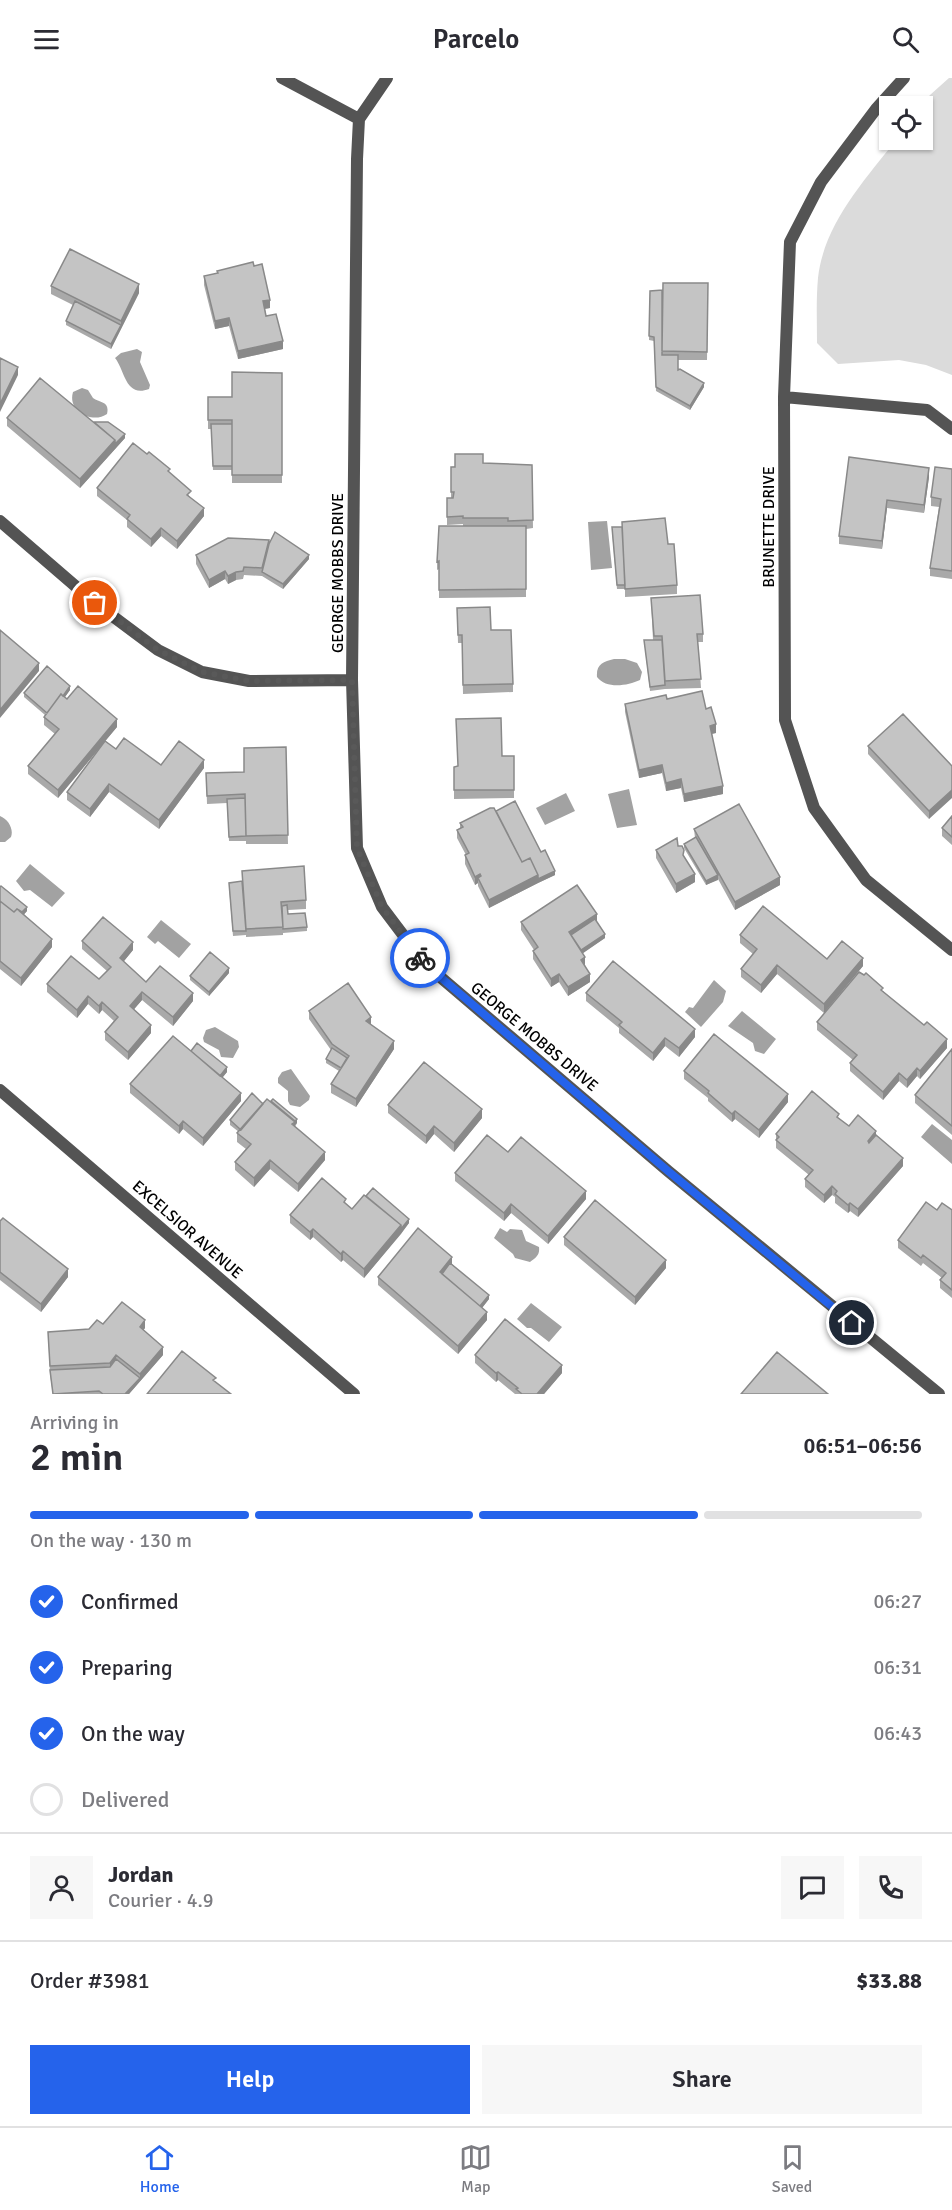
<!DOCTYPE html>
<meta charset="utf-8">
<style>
body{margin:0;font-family:Signika,sans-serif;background:#f7f7f7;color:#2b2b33;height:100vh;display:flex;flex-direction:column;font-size:22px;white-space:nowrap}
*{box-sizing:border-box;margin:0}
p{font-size:20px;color:#7c7c81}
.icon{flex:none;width:33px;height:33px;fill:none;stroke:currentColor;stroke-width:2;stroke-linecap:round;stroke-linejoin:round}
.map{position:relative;height:1316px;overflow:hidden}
.side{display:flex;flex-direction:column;background:#fff;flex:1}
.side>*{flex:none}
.buttons{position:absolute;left:879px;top:18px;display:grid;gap:12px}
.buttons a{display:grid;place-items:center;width:54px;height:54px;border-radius:0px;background:#fff;box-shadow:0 2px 4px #0004;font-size:30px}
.pin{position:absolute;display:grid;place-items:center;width:51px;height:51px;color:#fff;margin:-26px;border:3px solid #fff;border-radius:50%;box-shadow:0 2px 6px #0007}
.courier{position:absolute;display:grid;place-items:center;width:60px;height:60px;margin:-30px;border:4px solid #2563eb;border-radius:50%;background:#fff;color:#222;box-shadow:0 2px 8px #0007}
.head em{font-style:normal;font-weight:600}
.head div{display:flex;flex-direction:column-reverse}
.head{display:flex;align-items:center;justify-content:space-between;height:102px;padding:0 30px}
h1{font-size:39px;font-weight:600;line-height:45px}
.bar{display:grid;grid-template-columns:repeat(4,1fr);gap:9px 6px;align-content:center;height:72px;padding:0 30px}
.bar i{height:8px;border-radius:4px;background:#e1e1e2}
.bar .current{background:#2563eb}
.bar p{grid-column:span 4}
.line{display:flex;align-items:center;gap:15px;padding:0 30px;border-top:2px solid #e1e1e2}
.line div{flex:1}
.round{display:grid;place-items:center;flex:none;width:63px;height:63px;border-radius:0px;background:#f7f7f7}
ol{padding:0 30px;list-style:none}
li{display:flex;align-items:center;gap:18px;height:66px}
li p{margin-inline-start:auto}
li .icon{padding:6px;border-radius:50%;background:#2563eb;color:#fff;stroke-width:4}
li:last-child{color:#7c7c81}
li i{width:33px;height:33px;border:3px solid #e1e1e2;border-radius:50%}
.button{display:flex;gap:12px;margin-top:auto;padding:12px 30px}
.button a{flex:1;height:69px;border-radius:0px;background:#2563eb;color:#fff;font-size:24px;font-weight:600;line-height:69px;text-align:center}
.button a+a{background:#f7f7f7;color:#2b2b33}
header{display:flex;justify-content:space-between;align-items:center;height:78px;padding:0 30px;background:#fff;font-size:27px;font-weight:600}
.tabs{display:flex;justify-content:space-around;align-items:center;height:84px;border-top:2px solid #e1e1e2;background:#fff;font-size:16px;color:#7c7c81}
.tabs a{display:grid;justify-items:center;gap:3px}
.tabs .current{color:#2563eb}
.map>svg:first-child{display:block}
.green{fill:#dbdbdb}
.water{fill:#a2a2a2}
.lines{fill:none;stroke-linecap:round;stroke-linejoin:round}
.minor{stroke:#545454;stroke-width:12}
.wall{fill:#a9a9a9}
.shaded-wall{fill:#898989}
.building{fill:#c4c4c4;stroke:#898989;stroke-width:1.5}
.done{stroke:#595959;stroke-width:6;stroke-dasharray:0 10.8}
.route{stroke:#2563eb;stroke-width:8}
.labels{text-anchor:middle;stroke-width:5;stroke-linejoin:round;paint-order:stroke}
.street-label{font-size:16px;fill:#000;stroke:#fff}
</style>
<header><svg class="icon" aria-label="menu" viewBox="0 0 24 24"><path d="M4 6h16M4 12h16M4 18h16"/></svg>Parcelo<svg class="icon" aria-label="search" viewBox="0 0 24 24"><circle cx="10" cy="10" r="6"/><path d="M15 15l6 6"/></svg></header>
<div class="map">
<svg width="952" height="1316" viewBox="0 0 952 1316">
<rect width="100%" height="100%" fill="#fff"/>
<path class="green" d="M949,0H952V297L926,287L899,282L838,286L817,265C817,244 816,222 818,200C824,146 864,103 896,62H922L921,28L930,17Z"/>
<path class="water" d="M137,271L142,274L140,284L150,307L149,311C125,320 125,292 115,280L121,275Z
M82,310L88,312L93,320C100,325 110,323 107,336C93,346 67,334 73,314Z
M607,443L612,490L591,492L588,444Z
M614,581H625L637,585L642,594L640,602C627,608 606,611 597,599C596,586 603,584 614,581Z
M629,711L637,747L617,750L608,716Z
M566,715L575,733L545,747L536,730Z
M0,738C8,741 14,751 11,759L5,764H0Z
M30,786L65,815L52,829L30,812L24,813L16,803Z
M161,842L191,866L179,880L158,863L155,866L147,859Z
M714,902L726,913L723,924L701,949L685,934L689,929L693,930Z
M742,933L776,961L764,976L755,973L753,965L728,948Z
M215,949L238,963L239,969L233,980L221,979L219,972L204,964L203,960L206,952Z
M291,991L310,1018L309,1022L300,1029L290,1027L288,1023V1013L278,1005V1000L282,994Z
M932,1046L952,1062V1086L921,1059Z
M500,1150L507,1154L510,1151L522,1152L526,1163L539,1169C540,1177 536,1180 530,1184L515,1180L513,1176L494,1160Z
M531,1225L562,1249L549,1264L531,1250H527L517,1241Z"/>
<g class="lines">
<path class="minor" d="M282,0L359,41
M387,0L359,41L357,81L352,602L357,770L382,829L425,886L668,1093L939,1316
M904,0L876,31L821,104L790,164L784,319L785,642L814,730L866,802L952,872
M784,319L927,332L952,351
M0,443L95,525L158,572L202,594L249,603L352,602
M0,1012L354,1316"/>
</g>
<path class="wall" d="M217,193L270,230L265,231L266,238L283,271L238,281L229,248L215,251L204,207V198L217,196Z
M708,205L707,282H678V292L704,309L690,332L656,313L654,263L649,262L650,213L662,272Z
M51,208L139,215L111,271L66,247V243L73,227L51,216Z
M282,295V405H232V392H213L211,351H208V319H232Z
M7,340L94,344L125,360L80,410L7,348Z
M849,379L929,399L924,435L887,430L882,471L839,466V458Z
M483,385L532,387L533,450L526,451V519L439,520V491L437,492V484L463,448V446L447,447V420H451V389Z
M952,391V501L930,498V490L939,429L931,428V419Z
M170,395L191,420L204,438L177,471L161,458L151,469L127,449V442L97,418V410Z
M612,453L668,466L677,507V516L625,519V511H617Z
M269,466L309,481L283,511L262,498L244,497L243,501L236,502L228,506L225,501L209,510L196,486V477Z
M651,520L703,556V564H698L701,610L665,611L650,613L644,562H653Z
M457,530L513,606V614L463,616L462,565H458Z
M70,612L65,619L117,649L105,663L116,671L161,687L204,690L159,751L109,714L90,739L67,722V714L102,667L58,720L28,696V688L55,656L44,647V639L45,637L24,619V615Z
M667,621L706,631L716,655L712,656L723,716L684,724L681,710L666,713L662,695L639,700L625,634V626Z
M868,668L952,688L929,741L868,676Z
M286,669L288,766H246V763H229L227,725L207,726L206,695L244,694Z
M514,678V720L454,721V689Z
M496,733L541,774L555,797L538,805L489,830L478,808V805L475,807L465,786V777H466L457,760V752L460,750V745Z
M952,738V767L942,758V750Z
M694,751L780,807L735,832L718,801L706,807L684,770V766L695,760Z
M678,768L684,779L695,804L676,815L656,780V772Z
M242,793L306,822V831L288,832V836L307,849V853L283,855V857L246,859V857L233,858L229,809L242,803Z
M0,809L27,833L24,836L52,869L21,908L0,891Z
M521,844H597L605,860L582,875L585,887L590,904L568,918L559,904L551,909L533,881V873L534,872L521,852Z
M740,857L827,881L863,888L824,935L777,896L761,915L741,899V891L753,876L740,865Z
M82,863L133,872L123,884L146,904L193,923L173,948L142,922L134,931L151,955L128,982L105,962V954L114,943L102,932L99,936L88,926L77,940L47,914V906L99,901L107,893L82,871Z
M229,895L209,918L190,902V898Z
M883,913L947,970L920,1001L917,998L907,1010L899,1003L883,1022L850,993V985L853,982L817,952V944Z
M586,915L695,959L679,979L665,968L653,983L619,955V950L586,923Z
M309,933L371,947L394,971L356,1029L331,1015V1006L339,993L326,985V981L331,972L309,941Z
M952,971V1057L915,1025V1017Z
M191,973L227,994L222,1000L241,1023L203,1068L183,1051L179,1056L130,1015V1006Z
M684,993L788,1024L759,1060L735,1041L732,1044L708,1023V1020L684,1001Z
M263,1026L297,1045L295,1049L325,1082L298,1114L270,1091L254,1109L235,1092V1084L246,1071L237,1064V1055L239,1054L230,1047V1042Z
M388,1027L482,1040L454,1074L434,1056L426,1066L388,1035Z
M839,1041L849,1048L876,1058L903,1088L858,1139L850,1133L848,1135L835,1125V1119L832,1117L824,1125L805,1109V1101L809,1097L776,1070V1056Z
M508,1074L586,1121L548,1166L511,1135L504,1143L455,1103V1095Z
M346,1126L352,1131L409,1145L364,1200L343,1182L341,1184L313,1159L310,1162L290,1145V1137Z
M937,1132H952V1220L940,1210V1202L942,1200L923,1185L921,1188L898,1170V1162Z
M0,1143L68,1199L41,1234L0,1202Z
M564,1159L666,1190L635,1227L564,1167Z
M452,1186L489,1221L482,1230L487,1242L458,1276L378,1207V1199Z
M103,1246L145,1250L143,1252L163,1277L129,1316H53L50,1297L48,1254L89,1251Z
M475,1277L562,1295L544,1316H515L498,1302L496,1304L475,1285Z"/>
<path class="shaded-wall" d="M139,206V215L111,271V266L121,247V243Z
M270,222V230L263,231V223Z
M229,240V248L215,251V243Z
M283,263V271L238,281V273Z
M18,289V297L0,334V326Z
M704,305V309L690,332V328Z
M125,356V360L80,410V401L115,362Z
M929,390V399L924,435V427Z
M887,422V430L882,471V463Z
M204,430V438L177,471V463Z
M161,450V458L151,469V461Z
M309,477V481L283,511V506Z
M225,493V501L209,510V502Z
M236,494V502L228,506V498Z
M39,585V593L0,640V632Z
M70,608V612L49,641V637Z
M117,641V649L58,720V712Z
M716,646V655L710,656V648Z
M204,682V690L159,751V742Z
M662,687V695L639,700V692Z
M681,701V710L666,713V705Z
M109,706V714L90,739V731Z
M723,708V716L684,724V716Z
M952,712V720L929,741V733Z
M555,793V797L538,805V801Z
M480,796V804L478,800V805L475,807V799Z
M695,796V804L676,815V806Z
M538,797V805L489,830V822Z
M718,797V802L706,807V803Z
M780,799V807L735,832V824Z
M27,829V833L20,841V837Z
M597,836V844L571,861L569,854Z
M605,856V860L579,878V873Z
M52,861V869L21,908V900Z
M133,864V872L120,888V880Z
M585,879V887L581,882Z
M863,880V888L824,935V926Z
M777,887V896L761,915V907Z
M229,890V895L209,918V914Z
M559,896V904L551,909V901Z
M590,896V904L568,918V909Z
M142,914V922L130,936V928Z
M193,915V923L173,948V939Z
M88,918V926L77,940V932Z
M102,924V932L99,936V928Z
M371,939V947L366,943Z
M151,947V955L128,982V974Z
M695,951V959L679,979V970Z
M665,960V968L653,983V975Z
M947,961V970L920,1001V993Z
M394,963V971L356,1029V1021Z
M227,989V994L218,1005V1000Z
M917,990V998L907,1010V1002Z
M899,995V1003L883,1022V1014Z
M241,1015V1023L203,1068V1060Z
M788,1016V1024L759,1060V1052Z
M482,1031V1040L454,1074V1065Z
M735,1033V1041L732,1044V1036Z
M297,1041V1045L295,1047V1052L292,1046Z
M183,1043V1051L179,1056V1048Z
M434,1048V1056L426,1066V1058Z
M876,1053V1061L868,1071V1063Z
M325,1074V1082L298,1114V1106Z
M903,1080V1088L858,1139V1131Z
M270,1082V1091L254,1109V1100Z
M832,1108V1117L824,1125V1117Z
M586,1113V1121L548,1166V1158Z
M850,1125V1133L848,1135V1127Z
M511,1126V1135L504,1143V1135Z
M409,1141V1145L401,1156L364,1200V1191L401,1147Z
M313,1151V1159L310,1162V1154Z
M343,1173V1182L341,1184V1176Z
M452,1179V1187L440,1198V1194Z
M666,1182V1190L635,1227V1219Z
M68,1191V1199L41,1234V1226Z
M489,1217V1221L478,1235V1230Z
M487,1234V1242L458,1276V1268Z
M145,1242V1250L140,1257V1249Z
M163,1269V1277L129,1316H125L140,1300V1296Z
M116,1277V1285L110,1293V1285Z
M562,1287V1295L544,1316H537Z
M498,1294V1302L496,1304V1295Z"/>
<path class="building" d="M70,171L139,206L121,243L51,208Z
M253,184L254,188L262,186L270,222L263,223L266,238L276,236L283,263L238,273L229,240L215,243L204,198L218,195L217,193Z
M663,205H708L707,274L662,273Z
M662,212V277H678V292L680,291L704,305L690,328L656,309L654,259L649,258L650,213Z
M75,223L121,247L111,266L66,243Z
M0,280L18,289L0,326Z
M232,294L282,295V397H232V342H208V319H232Z
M40,300L115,362L80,401L7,340Z
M94,344H108L125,356L115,366V362Z
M211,346H232V388H213Z
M133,365L147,376L149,374L170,391L168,393L191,413L187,417L204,430L177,463L161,450L151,461L127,441L130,437L97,410Z
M455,376H483V385L532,387L533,442L508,443V440H463V438L447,439V420H453L454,414H451V389H455Z
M849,379L929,390L924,427L887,422L882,463L839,458Z
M935,389L952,391V493L930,490L941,421L931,419Z
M665,440L668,466H674L677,507L625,511L622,444Z
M439,448H526V511L439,512V483L437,484Z
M612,449H622L625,507H617Z
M275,454L309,477L283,506L262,494L269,466Z
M228,460L269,462L262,490L244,489L243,493L236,494L228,498L225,493L209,502L196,477Z
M700,517L703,556H697L701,601L665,603L662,558H654L651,520Z
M490,529L491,552H511L513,606L463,607L462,557H458L457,530Z
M0,552L39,585L0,632Z
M644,562H662L665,607L650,609Z
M47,588L70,608L63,618L61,616L47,635L24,615Z
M78,608L117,641L58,712L28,688L59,651L44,639L61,616L67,621Z
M702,613L706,631L711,629L716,646L710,648L723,708L684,716L681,701L666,705L662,687L639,692L625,626L666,617L667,621Z
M903,636L952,688V712L929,733L868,668Z
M501,640L502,678H514V712H454V689L458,688L456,641Z
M124,660L161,687L179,663L204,682L159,742L109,706L90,731L67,714L105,663L116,671Z
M286,669L288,757L246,758L245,716L207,718L206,695L244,694V670Z
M245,720L246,758L229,759L227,721Z
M515,723L541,774L545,772L555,793L538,801V797L530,780L522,784L496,733Z
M739,726L780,799L735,824L694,751Z
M490,730H494L522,784L530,780L538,797L489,822L478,800L481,798L480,796L475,799L465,777L469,775L457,752L463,749L460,745Z
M952,738V759L942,750Z
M696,759L718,797L706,803L684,766Z
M677,760L678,768H682L684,772L683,777L695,796L676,806L656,772Z
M304,788L306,822L281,824L283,849L246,851L242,793Z
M242,803L246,853H233L229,805Z
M577,807L597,836L569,854L585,879L581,882L590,896L568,909L559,896L551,901L533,873L538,869L521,844Z
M1,808L27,829L22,834L17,831L14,834L0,823V809Z
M0,823L14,834L17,831L52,861L21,900L0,883Z
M287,827L288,836L305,835L307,849L283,851L282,828Z
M763,828L827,881L842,863L863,880L824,926L777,887L761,907L741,891L757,871L740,857Z
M103,839L133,864L120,880L146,904L160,888L193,915L173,939L142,914L130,928L151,947L128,974L105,954L118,939L102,924L99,928L88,918L77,932L47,906L71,878L99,901L111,889L82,863Z
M595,841L605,856L581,872L571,857Z
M210,874L229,890L209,914L190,898Z
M613,883L695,951L679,970L665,960L653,975L619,947L622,944L586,915Z
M859,894L864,897L866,895L883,910L881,912L924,947L927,944L947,961L920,993L917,990L907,1002L899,995L883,1014L850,985L857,977L817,944Z
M348,905L371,939L366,943L394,963L356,1021L331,1006L349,978L332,966L309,933Z
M714,956L788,1016L759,1052L735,1033L732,1036L708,1015L709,1013L684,993Z
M173,958L241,1015L203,1060L183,1043L179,1048L130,1006Z
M197,965L227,989L220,998L191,973Z
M332,970L347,980L341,990L326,981Z
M952,971V1048L915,1017Z
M424,984L482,1031L454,1065L434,1048L426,1058L388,1027Z
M812,1013L839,1036L837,1039L849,1048L858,1037L876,1053L868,1063L869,1065L876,1057L903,1080L858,1131L850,1125L848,1127L835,1116L837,1113L832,1108L824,1117L805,1101L813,1092L776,1062L779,1059L776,1056Z
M252,1015L263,1026L241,1052L230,1042Z
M267,1021L295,1044L292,1046L325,1074L298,1106L270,1082L254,1100L235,1084L251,1066L237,1055Z
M273,1021L297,1041L295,1043L271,1023Z
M487,1057L508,1074L521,1059L586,1113L548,1158L511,1126L504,1135L455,1095Z
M322,1100L346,1121L344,1124L352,1131L364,1117L401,1147L364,1191L343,1173L341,1176L313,1151L310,1154L290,1137Z
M373,1110L409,1141L401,1151V1147L366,1118Z
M595,1122L666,1182L635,1219L564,1159Z
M926,1124L937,1132L942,1125L952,1132V1212L940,1202L946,1195L923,1177L921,1180L898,1162Z
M3,1140L68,1191L41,1226L0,1194V1143Z
M418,1150L452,1179L440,1194L487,1234L458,1268L378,1199Z
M450,1185L489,1217L480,1228L442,1196Z
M122,1224L145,1242L140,1249L163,1269L140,1296L116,1277L110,1285L50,1288L48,1254L89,1251L97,1242L103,1246Z
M505,1241L562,1287L537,1316H522L516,1311L518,1310L498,1294L496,1295L475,1277Z
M182,1273L216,1300L213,1302L231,1316H147Z
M777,1274L828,1316H741Z
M116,1281L140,1300L125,1316H103L99,1313L53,1316L50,1292L110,1289Z"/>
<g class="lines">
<path class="done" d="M95,525L158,572L202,594L249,603L352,602L357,770L382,829L420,880"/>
<path class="route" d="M420,880L425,886L668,1093L852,1245"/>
</g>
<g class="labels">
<g class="street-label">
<text transform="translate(768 449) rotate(-90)" y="6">BRUNETTE DRIVE</text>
<text transform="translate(337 495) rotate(-90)" y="6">GEORGE MOBBS DRIVE</text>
<text transform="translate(535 958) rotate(40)" y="6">GEORGE MOBBS DRIVE</text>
<text transform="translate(188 1151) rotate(41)" y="6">EXCELSIOR AVENUE</text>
</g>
</g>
</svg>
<div class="buttons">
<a><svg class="icon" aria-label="locate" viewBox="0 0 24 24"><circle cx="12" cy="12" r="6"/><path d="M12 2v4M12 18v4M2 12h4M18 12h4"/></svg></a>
</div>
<div class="pin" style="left:95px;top:525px;background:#ea580c"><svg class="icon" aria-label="bag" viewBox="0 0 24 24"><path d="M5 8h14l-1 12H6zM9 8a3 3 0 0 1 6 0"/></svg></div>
<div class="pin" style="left:852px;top:1245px;background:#1f2937"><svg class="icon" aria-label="home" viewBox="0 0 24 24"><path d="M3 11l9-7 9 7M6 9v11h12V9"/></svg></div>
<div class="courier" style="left:420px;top:880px"><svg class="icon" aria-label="bike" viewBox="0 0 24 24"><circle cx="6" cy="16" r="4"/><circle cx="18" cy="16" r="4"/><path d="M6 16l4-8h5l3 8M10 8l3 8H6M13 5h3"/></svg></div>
</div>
<section class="side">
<div class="head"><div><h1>2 min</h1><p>Arriving in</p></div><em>06:51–06:56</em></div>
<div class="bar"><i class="current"></i><i class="current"></i><i class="current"></i><i></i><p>On the way · 130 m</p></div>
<ol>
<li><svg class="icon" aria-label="check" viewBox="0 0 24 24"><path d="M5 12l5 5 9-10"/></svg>Confirmed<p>06:27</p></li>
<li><svg class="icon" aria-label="check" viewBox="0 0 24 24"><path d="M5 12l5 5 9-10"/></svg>Preparing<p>06:31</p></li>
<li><svg class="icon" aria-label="check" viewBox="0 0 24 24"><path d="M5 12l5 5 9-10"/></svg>On the way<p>06:43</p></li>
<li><i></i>Delivered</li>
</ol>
<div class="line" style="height:108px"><a class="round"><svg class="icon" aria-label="person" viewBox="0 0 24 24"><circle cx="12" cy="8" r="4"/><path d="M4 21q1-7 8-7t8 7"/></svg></a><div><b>Jordan</b><p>Courier · 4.9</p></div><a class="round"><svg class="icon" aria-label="chat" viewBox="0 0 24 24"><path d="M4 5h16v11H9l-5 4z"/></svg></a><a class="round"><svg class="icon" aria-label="phone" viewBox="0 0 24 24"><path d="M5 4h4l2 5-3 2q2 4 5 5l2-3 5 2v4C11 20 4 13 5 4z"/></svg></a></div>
<div class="line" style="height:78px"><div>Order #3981</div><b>$33.88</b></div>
<div class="button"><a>Help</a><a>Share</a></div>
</section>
<nav class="tabs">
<a class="current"><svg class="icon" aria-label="home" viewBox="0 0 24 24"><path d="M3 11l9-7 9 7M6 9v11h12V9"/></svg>Home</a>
<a><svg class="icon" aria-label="map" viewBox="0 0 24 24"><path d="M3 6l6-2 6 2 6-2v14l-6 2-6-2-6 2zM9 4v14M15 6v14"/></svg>Map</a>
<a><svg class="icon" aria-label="saved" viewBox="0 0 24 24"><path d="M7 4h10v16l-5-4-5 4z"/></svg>Saved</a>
</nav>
